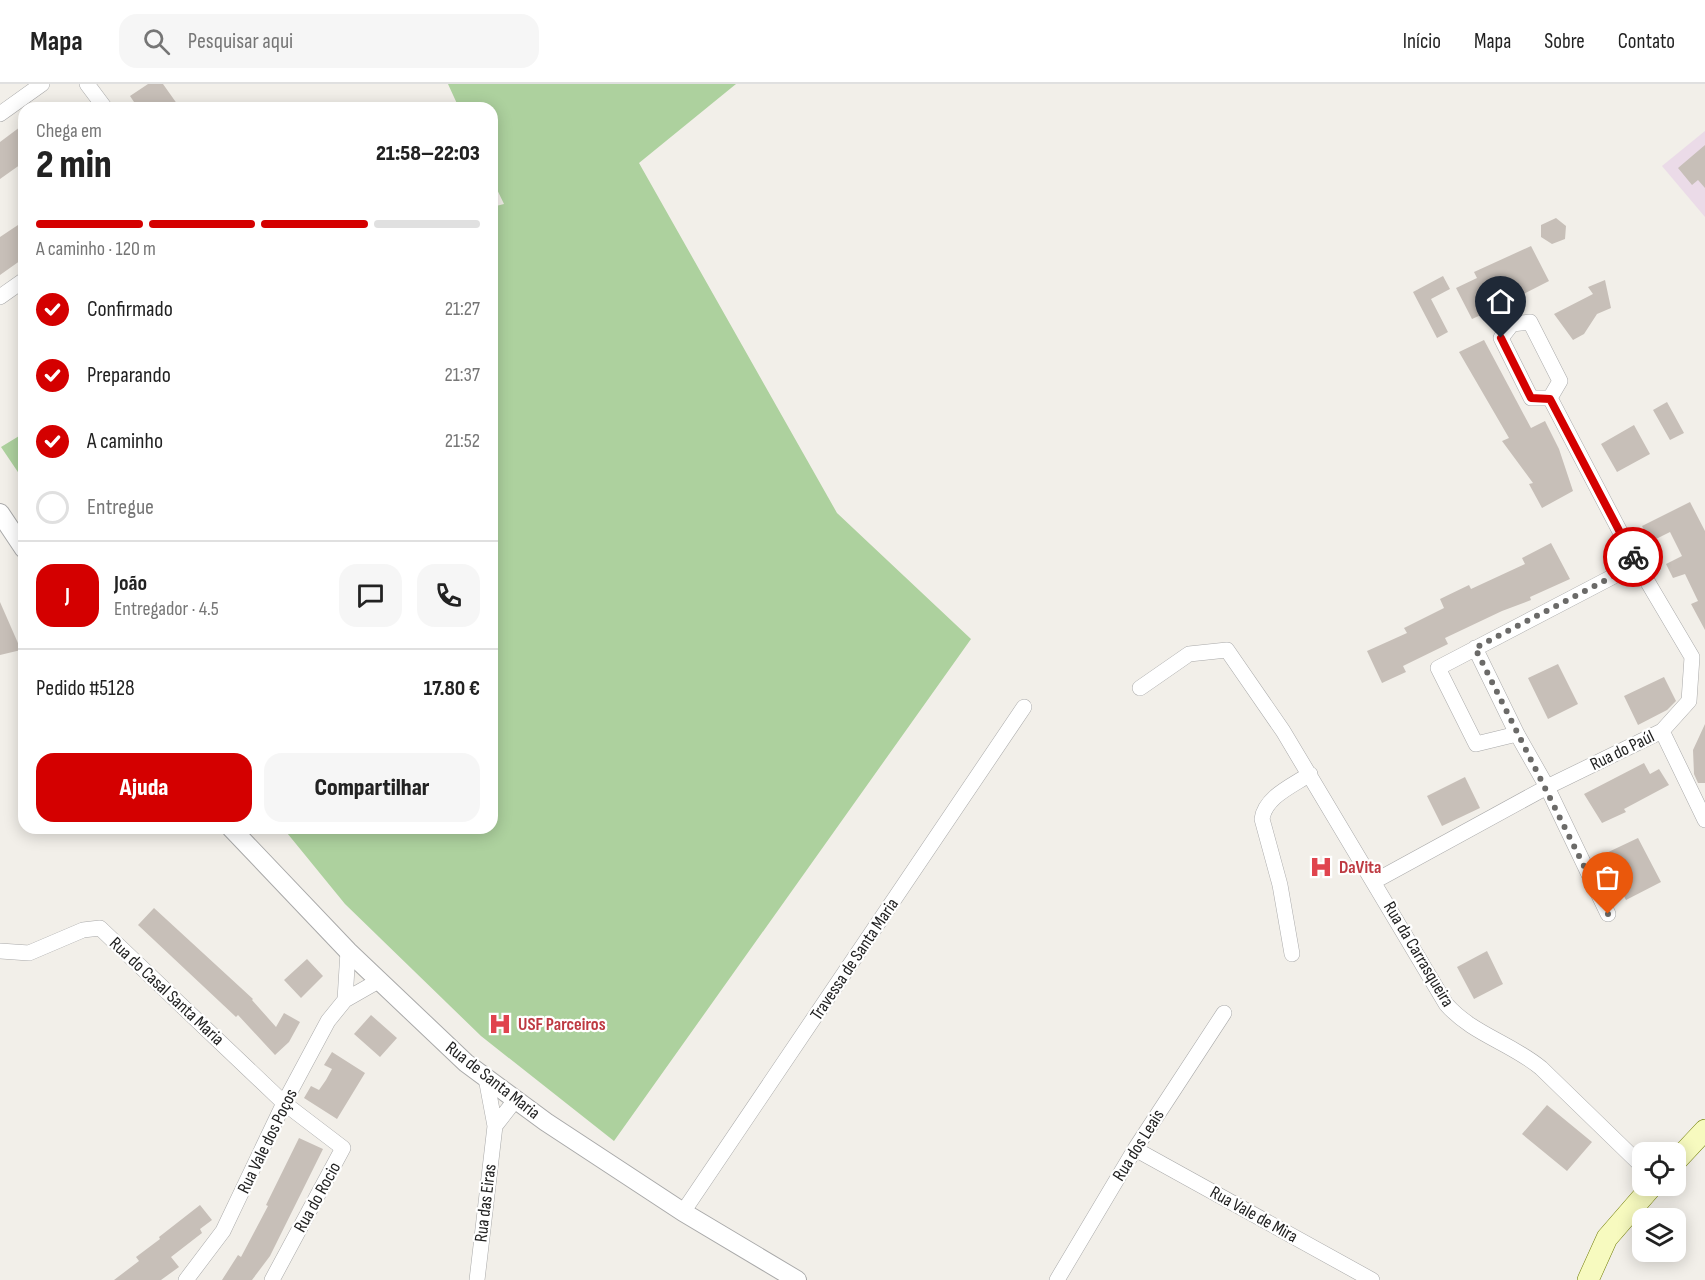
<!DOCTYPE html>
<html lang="pt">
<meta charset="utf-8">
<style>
body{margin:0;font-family:"Sofia Sans Condensed",sans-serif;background:#f6f6f6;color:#222;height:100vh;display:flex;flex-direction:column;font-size:22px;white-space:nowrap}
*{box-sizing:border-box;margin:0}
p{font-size:20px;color:#767676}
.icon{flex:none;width:33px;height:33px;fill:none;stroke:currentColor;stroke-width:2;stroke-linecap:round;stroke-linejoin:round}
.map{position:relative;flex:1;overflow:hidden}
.side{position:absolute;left:18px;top:18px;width:480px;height:732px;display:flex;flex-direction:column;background:#fff;border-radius:18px;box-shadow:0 3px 15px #0003}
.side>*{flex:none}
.controls{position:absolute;left:1632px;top:1058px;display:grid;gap:12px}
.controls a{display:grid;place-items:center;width:54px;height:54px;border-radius:12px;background:#fff;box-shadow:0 3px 15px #0003;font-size:30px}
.pin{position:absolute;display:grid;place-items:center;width:51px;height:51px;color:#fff;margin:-62px -26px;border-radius:50% 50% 50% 0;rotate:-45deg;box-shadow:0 0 6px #0007}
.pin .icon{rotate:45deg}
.courier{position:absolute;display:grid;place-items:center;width:60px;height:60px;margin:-30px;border:4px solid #d40000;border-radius:50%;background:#fff;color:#222;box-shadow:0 2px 8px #0007}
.head em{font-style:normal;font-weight:800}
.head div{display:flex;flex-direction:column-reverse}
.head{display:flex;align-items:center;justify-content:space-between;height:102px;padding:0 18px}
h1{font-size:39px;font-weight:800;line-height:45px}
.bar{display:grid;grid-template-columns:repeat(4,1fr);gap:9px 6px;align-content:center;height:72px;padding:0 18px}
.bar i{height:8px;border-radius:4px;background:#e0e0e0}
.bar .current{background:#d40000}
.bar p{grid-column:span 4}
.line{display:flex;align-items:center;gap:15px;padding:0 18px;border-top:2px solid #e0e0e0}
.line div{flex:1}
.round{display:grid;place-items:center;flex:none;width:63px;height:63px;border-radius:18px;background:#f6f6f6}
ol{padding:0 18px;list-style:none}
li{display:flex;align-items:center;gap:18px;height:66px}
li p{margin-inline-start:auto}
li .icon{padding:6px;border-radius:50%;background:#d40000;color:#fff;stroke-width:4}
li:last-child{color:#767676}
li i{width:33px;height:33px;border:3px solid #e0e0e0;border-radius:50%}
.cta{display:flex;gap:12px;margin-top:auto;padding:12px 18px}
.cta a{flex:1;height:69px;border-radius:18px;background:#d40000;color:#fff;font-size:24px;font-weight:800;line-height:69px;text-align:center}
.cta a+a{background:#f6f6f6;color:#222}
header{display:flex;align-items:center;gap:36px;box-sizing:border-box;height:84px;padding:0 30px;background:#fff;border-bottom:2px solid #e0e0e0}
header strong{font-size:28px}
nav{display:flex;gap:33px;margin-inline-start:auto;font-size:21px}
.search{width:420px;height:54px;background:#f6f6f6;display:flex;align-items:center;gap:15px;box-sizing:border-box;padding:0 21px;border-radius:18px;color:#767676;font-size:22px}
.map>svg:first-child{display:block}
.industrial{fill:#ebdbe8}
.forest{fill:#add19e}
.building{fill:#c7bfb8}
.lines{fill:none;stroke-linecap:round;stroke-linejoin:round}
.minor-casing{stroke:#a9a9a9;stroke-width:16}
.tertiary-casing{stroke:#a9a9a9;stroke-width:20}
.secondary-casing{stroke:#707d05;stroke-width:22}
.minor{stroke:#fff;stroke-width:15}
.tertiary{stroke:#fff;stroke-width:18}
.secondary{stroke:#f7fabf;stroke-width:21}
.done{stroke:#6b6a68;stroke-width:6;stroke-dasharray:0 10.8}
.route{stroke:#d40000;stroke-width:8}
.labels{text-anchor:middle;stroke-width:4.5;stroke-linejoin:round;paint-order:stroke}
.street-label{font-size:18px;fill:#222;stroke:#fff}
.health-label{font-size:18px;font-weight:bold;fill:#be3a42;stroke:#fff;text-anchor:start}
</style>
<header>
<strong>Mapa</strong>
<div class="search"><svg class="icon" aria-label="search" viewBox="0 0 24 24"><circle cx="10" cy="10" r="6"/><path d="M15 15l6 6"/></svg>Pesquisar aqui</div>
<nav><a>Início</a><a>Mapa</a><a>Sobre</a><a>Contato</a></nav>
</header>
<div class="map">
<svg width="1705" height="1196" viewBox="0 0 1705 1196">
<rect width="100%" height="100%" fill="#f2efe9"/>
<path class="industrial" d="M1705,47V133L1662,82Z"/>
<path class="forest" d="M448,0H736L639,79L837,429L971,555L614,1057L481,952L345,820L283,744H492V123L504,120L492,95V24H459Z
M24,349V397L1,363Z"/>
<path class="building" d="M148,0H163L180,24H138L130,12Z
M24,40V78L0,95V58Z
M1705,61V104L1698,96L1692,101L1678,84Z
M1556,134L1566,142L1565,155L1552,160L1541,153V141Z
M24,137V174L0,191V153Z
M1531,162L1549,197L1514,215L1516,220L1501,227L1499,223L1472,235L1456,204L1477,194L1474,188Z
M1443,192L1450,205L1431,215L1448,248L1437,254L1413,208Z
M1605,196L1611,224L1597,230L1584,250L1573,256L1554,230L1593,210L1588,203Z
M1484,256L1531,344L1545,337L1559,365L1573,407L1542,424L1529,400L1533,399L1502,357L1509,354L1459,268Z
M1667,318L1684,349L1670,356L1653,326Z
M1634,341L1650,370L1617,388L1601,360Z
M1690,418L1705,447V546L1691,520L1698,517L1685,490L1673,494L1666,480L1682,472L1670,448L1650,458L1642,442Z
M1551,459L1570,495L1530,513L1531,516L1502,527L1445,554L1448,560L1403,582L1406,588L1382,599L1367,567L1407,549L1404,544L1444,524L1440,515L1469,501L1471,505L1525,480L1522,474Z
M0,518L21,566L0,571Z
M1558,580L1578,620L1548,635L1528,594Z
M1664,593L1676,617L1667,626L1638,641L1624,612Z
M1705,640V699H1698L1694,690L1693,666Z
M1644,679L1650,690L1659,685L1669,701L1624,725L1626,728L1602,739L1584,710Z
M1465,693L1480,724L1442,742L1427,712Z
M1638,754L1661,798L1626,816L1602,771Z
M154,824L253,915L252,916L276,943L284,929L300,938L289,958L275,971L238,931L236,933L138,841Z
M1487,867L1503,900L1474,915L1457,883Z
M307,875L323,892L301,914L284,896Z
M371,931L397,954L380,973L354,950Z
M332,968L365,989L337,1035L304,1014L311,1002L319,1006L326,996L332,985L324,981Z
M1547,1021L1592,1058L1567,1087L1522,1050Z
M299,1054L323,1065L270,1172L252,1196H222L238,1171L241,1173L268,1122L266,1121Z
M200,1121L212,1136L200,1145L202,1149L171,1173L179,1183L161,1196H114L139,1177L136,1173L160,1155L159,1153Z"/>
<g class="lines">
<g class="minor-casing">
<path id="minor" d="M87,0L105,24
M0,30L42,0
M0,213L24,196
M1530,238L1560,297L1550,314H1531L1501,254L1512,240Z
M1475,564L1517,650
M1140,604L1189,570L1227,566L1283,647L1446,920C1472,950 1511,959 1541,984L1642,1082
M1662,647L1705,736
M1375,797L1547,703L1662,647L1689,617L1692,573L1637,480L1550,314
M1608,830L1547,703L1517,650L1476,660L1438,584L1637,480
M0,867L29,869L83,846L100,844L284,1019L343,1064L272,1196
M1292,870L1280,801L1262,735C1265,713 1292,702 1310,690
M345,916L348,867
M495,1042L516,1015
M1135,1065L1372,1196
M683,1128L1024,623
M186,1196L223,1147L284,1019L328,937L345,916L380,896
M477,1196L495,1042L486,994
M1057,1196L1135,1065L1224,929"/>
</g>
<g class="tertiary-casing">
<path id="tertiary" d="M0,429L24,465
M231,744L348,867L466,979L546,1038L683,1128L797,1196"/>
</g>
<g class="secondary-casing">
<path id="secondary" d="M1676,1077L1705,1046
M1588,1196L1607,1154L1653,1101"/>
</g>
<use href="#minor" class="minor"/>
<use href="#tertiary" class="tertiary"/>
<use href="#secondary" class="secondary"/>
</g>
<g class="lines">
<path class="done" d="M1608,830L1475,564L1637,480L1633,473"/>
<path class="route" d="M1501,254L1531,314L1550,315L1633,473"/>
</g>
<defs>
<g id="hospital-bare" transform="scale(1.8)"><path d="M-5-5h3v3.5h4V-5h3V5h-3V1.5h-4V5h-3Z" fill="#e0444e" stroke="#fff" stroke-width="2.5" paint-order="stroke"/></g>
</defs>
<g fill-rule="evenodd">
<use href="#hospital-bare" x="1321" y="783"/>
<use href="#hospital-bare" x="500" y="940"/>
</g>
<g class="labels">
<g class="street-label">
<text transform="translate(1622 666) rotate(-26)" y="6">Rua do Paúl</text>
<text transform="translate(1419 870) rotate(59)" y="6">Rua da Carrasqueira</text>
<text transform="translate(854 875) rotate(-56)" y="6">Travessa de Santa Maria</text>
<text transform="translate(167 907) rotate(43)" y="6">Rua do Casal Santa Maria</text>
<text transform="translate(493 996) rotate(38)" y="6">Rua de Santa Maria</text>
<text transform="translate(267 1057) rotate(-64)" y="6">Rua Vale dos Poços</text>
<text transform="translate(1138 1061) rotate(-58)" y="6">Rua dos Leais</text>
<text transform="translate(317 1113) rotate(-61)" y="6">Rua do Rocio</text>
<text transform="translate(485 1119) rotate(-83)" y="6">Rua das Eiras</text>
<text transform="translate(1254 1130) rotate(29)" y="6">Rua Vale de Mira</text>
</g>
<g class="health-label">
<text x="1339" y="789">DaVita</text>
<text x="518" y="946">USF Parceiros</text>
</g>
</g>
</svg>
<div class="controls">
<a><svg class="icon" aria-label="locate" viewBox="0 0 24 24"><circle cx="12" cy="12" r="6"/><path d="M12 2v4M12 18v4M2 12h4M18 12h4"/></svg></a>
<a><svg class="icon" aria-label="layers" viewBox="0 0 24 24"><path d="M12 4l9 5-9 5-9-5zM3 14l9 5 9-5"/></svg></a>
</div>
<div class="pin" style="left:1608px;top:830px;background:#ea580c"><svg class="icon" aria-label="bag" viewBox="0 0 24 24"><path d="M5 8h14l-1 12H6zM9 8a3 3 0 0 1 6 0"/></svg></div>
<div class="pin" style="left:1501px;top:254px;background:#1f2937"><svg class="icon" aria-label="home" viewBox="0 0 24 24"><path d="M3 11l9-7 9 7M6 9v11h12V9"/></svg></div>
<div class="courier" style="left:1633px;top:473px"><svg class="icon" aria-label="bike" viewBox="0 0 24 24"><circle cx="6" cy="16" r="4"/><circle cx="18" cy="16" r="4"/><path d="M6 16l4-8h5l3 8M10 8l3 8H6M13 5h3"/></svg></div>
<section class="side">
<div class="head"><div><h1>2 min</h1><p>Chega em</p></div><em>21:58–22:03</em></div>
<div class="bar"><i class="current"></i><i class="current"></i><i class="current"></i><i></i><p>A caminho · 120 m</p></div>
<ol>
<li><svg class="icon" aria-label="check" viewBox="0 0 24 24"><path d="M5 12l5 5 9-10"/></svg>Confirmado<p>21:27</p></li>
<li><svg class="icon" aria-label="check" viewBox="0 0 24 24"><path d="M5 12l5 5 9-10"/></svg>Preparando<p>21:37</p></li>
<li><svg class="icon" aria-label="check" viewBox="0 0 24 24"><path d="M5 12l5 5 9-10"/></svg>A caminho<p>21:52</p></li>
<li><i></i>Entregue</li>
</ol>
<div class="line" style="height:108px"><b class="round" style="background:#d40000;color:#fff">J</b><div><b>João</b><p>Entregador · 4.5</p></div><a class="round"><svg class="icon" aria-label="chat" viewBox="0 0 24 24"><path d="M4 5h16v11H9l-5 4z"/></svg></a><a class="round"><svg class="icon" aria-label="phone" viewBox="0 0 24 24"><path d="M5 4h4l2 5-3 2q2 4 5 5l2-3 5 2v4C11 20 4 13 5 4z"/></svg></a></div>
<div class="line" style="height:78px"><div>Pedido #5128</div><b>17.80 €</b></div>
<div class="cta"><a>Ajuda</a><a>Compartilhar</a></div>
</section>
</div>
